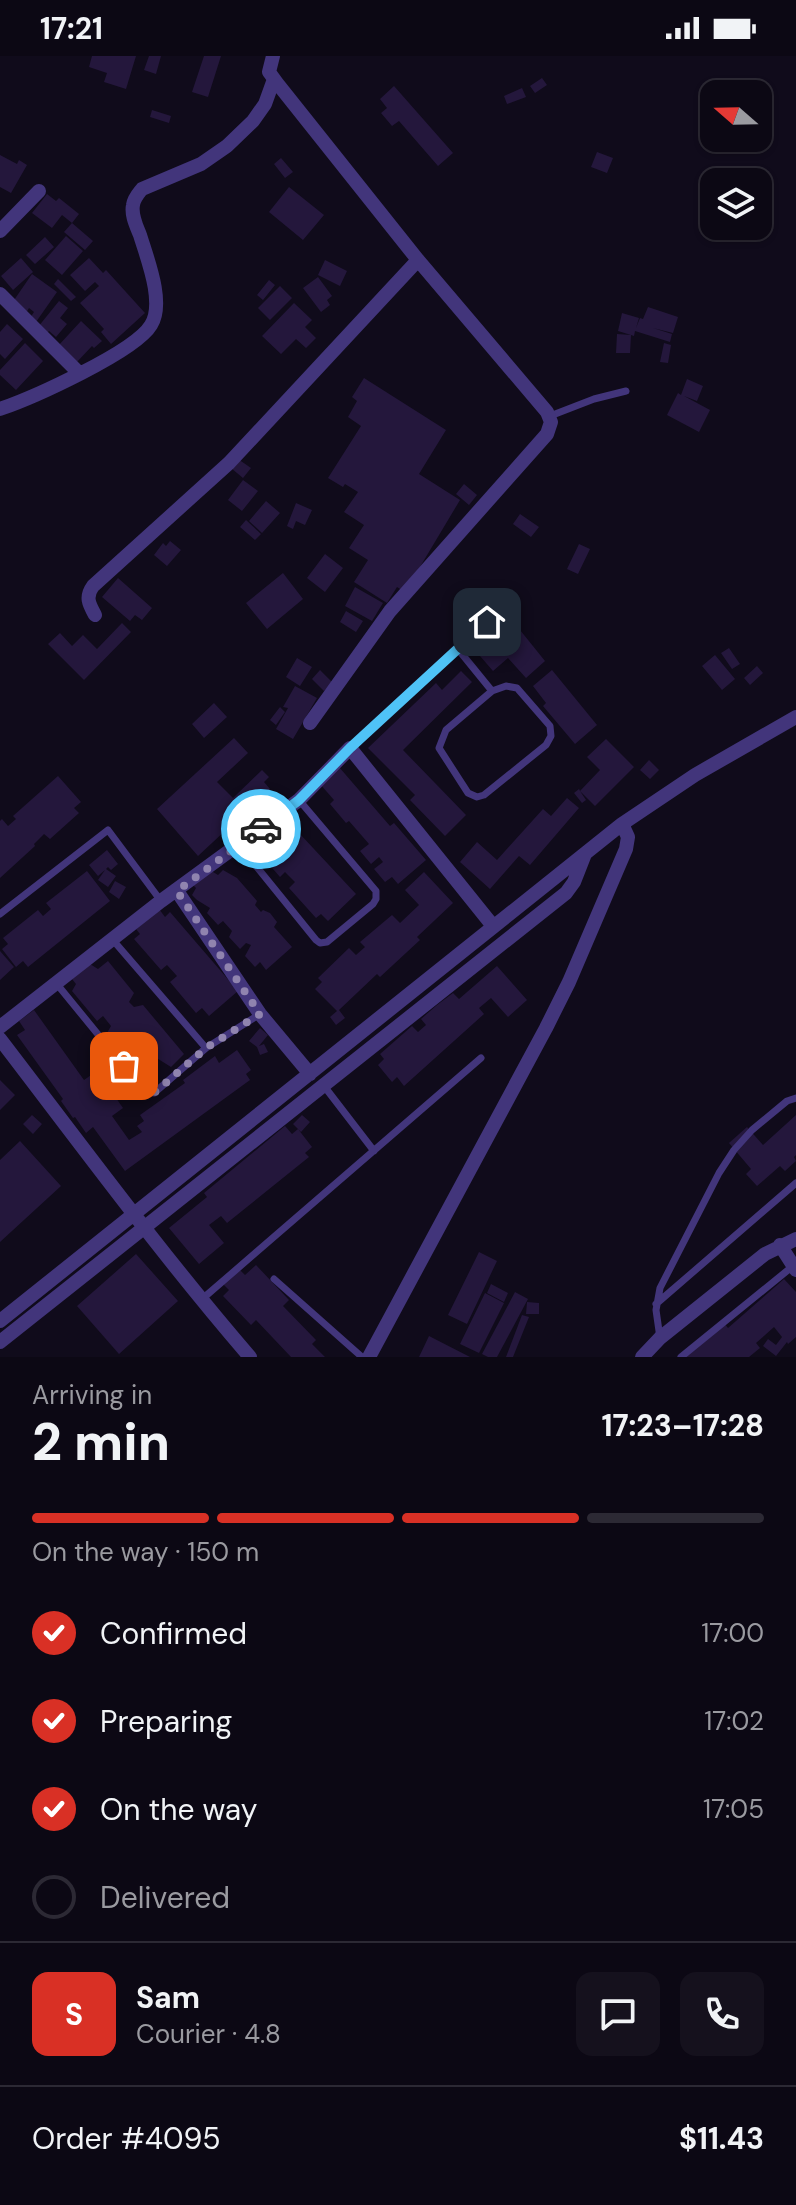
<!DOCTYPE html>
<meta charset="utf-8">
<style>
body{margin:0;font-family:"DM Sans",sans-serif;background:#15111d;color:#f1f3f6;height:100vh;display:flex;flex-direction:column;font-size:30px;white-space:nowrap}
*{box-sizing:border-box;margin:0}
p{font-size:26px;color:#9a9aa0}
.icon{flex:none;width:44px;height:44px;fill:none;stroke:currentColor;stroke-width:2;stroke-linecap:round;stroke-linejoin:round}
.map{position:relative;height:1301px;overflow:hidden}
.details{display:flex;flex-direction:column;background:#0c0814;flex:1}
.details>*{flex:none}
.needle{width:52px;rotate:290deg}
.tools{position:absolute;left:700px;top:24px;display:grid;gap:16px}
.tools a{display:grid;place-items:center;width:72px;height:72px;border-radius:16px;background:#0c0814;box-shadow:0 2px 6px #0004,0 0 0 2px #2c2934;font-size:40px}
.pin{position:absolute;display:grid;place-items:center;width:68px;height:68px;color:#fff;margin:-34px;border-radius:16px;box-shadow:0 4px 12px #0006}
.courier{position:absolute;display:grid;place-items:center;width:80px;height:80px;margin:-40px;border:6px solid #4fc3f7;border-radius:50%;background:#fff;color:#222;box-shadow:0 2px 10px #0007}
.summary em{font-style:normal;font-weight:800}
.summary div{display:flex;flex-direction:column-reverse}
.summary{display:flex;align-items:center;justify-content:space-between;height:136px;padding:0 32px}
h1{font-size:52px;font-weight:800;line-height:60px}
.bar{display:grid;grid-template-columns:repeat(4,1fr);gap:12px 8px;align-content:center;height:96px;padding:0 32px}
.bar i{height:10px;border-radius:6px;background:#2c2934}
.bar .on{background:#d93025}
.bar p{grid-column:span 4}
.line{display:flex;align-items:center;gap:20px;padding:0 32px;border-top:2px solid #2c2934}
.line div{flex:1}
.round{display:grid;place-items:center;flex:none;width:84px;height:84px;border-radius:16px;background:#15111d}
ol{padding:0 32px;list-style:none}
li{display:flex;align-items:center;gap:24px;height:88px}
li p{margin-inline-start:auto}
li .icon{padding:8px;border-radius:50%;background:#d93025;color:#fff;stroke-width:4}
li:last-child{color:#9a9aa0}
li i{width:44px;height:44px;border:4px solid #2c2934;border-radius:50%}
.status{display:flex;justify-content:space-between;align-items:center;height:56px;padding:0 40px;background:#0c0814;direction:ltr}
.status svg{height:22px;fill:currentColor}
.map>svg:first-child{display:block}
.building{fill:#24173c}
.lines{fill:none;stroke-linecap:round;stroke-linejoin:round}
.service{stroke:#42357b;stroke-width:7}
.minor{stroke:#42357b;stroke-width:14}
.done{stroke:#9084af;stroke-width:8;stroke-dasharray:0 14.4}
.route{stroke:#4fc3f7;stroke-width:10}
</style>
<div class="status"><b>17:21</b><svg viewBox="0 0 49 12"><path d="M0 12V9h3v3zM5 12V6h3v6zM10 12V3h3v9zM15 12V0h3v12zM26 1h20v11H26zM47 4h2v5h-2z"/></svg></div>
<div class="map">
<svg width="796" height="1301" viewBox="0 0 796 1301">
<rect width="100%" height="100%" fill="#100b1b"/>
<path class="building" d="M92,0H136L126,33L104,26L107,17L89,11Z
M149,0H161L156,18L144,14Z
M204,0H221L208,41L192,36Z
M542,22L547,29L535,37L530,30Z
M394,30L453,97L438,110L399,65L392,70L381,57L387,52L380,43Z
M522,32L526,41L507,48L504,40Z
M152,54L171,60L169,67L150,61Z
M597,96L613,102L607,117L591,111Z
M0,99L17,108L19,104L27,109L11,137L0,131Z
M281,102L293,116L285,122L274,108Z
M289,131L324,159L303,184L269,156Z
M47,138L56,145L59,142L79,158L72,167L62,159L52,172L32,157Z
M72,167L93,185L85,194L64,176Z
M66,180L83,195L62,219L45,204Z
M45,181L54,191L35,208L26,199Z
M21,202L33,216L13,234L1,220Z
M89,202L103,217L106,214L145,257L111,288L101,276L104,273L80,247L99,230L95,226L85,235L70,219Z
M325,204L347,215L340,230L318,219Z
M32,218L57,236L36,266L30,262L34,256L29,252L26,257L12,247Z
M318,221L332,240L327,244L330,249L321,256L303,232Z
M58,223L76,241L71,245L54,228Z
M269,224L275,229L263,244L257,239Z
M280,230L292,242L270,264L258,252Z
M59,245L68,252L60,262L67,268L56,281L49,275L46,278L38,271Z
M294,247L312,264L305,271L316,282L306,292L296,283L281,298L262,280Z
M648,251L678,261L673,277L653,272L672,278L670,286L635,275L634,280L631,279L630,297H616L617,278L631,279L618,275L622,257L639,262L636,272L640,262L643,263Z
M81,265L102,285L94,292L92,290L76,307L58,290Z
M7,268L23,283L5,303L0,298V276Z
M25,287L43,305L16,334L0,319V314Z
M664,287L671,289L668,307L660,306Z
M364,322L446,374L419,418L460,444L405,536L397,531L387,547L354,526L368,504L349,492L364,469L344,456L358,436L345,428L343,431L328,422L361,370L348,361L357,345L352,341Z
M687,323L703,330L697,345L684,340L710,354L699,376L667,359L678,337L681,339Z
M238,403L251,412L243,422L231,412Z
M243,424L258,435L242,455L228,444Z
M464,428L477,439L469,449L456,438Z
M266,445L280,457L262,477L249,465Z
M296,447L312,454L305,469L296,465L293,473L287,470Z
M520,458L539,471L531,481L513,468Z
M246,464L261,478L255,484L240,471Z
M170,485L181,494L167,510L154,499L163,487L166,490Z
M579,488L590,493L578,518L567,513Z
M325,498L343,512L325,536L307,522Z
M283,517L303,543L267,573L246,547Z
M118,522L152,552L142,564L135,559L130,565L102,541Z
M355,531L383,547L372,565L345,550Z
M346,555L363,565L356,576L340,566Z
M122,567L131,576L84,624L48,588L60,577L72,590L83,579L97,593Z
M516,569L545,605L526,622L508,602L493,615L480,600Z
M729,592L740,608L732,613L721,597Z
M715,599L735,623L722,634L702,610Z
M297,602L312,611L300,630L286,621Z
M757,610L763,617L750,629L744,622Z
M320,614L333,627L324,635L312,623Z
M552,614L597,669L575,688L543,650L546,647L533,630Z
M461,615L472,626L403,694L466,759L445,780L410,744L415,739L368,692L436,627L442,634Z
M295,630L317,642L293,683L276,673L288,652L283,651Z
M214,647L227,661L204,682L192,668Z
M280,651L285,656L276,669L270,664Z
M234,682L248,697L217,726L233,742L262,714L269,721L264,726L270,733L198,800L157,753Z
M606,683L634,711L595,750L580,735L586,744L582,747L574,737L579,733L580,735L600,714L587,701Z
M649,704L659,714L650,723L640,714Z
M339,711L390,770L394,767L426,804L398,828L392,821L385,826L374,813L383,806L379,801L371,808L360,795L369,788L349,765L346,767L330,748L334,744L320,728Z
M58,720L81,746L74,752L79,757L50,783L44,778L34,788L35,790L0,822V765L2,763L8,770L16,763L13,760Z
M567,742L579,752L530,809L519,800L490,833L460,806L477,786L497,804L543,753L551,760Z
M271,763L278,771L286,763L356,838L328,865L321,858L316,862L289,832L295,826L285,816L280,821L253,790L259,785L254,779Z
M107,794L118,808L111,814L108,811L106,813L116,820L108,831L98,824L105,814L98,820L89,809Z
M208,813L218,819L223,814L237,822L257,845L255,849L261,856L263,854L270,857L277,866L274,871L292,891L266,914L260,906L255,911L245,900L251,889L246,887L240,893L229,881L232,875L223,865L218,869L207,857L210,852L197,844L192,839L196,832L192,828Z
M87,815L110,845L28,911L23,905L16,911L2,893L8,888L3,882L38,854L43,860L51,853L46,847Z
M424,816L453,847L417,881L420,884L380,921L377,918L339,954L345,962L336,969L330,961L337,955L315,933L322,926L318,922L349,892L356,899L365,891L360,886L392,859L400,867L419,849L405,834Z
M115,825L126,831L119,843L109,836Z
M159,853L165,861L170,856L238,935L209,960L202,952L196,957L170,926L177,920L167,909L161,914L134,883L140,878L136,873Z
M0,895L14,911L0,924Z
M108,905L134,937L129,946L134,951L143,949L184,998L171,1011L155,1001L146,1009L137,1004L133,1008L122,996L126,990L107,977L111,970L103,960L97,965L72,935L76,928L72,923L90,908L98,913Z
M497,910L527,944L508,961L491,942L479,952L484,958L404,1030L397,1021L392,1026L378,1009L384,1003L380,998L412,970L418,976L426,969L421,963L437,949L453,937L459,943Z
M34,954L84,1024L97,1015L123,1052L112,1060L129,1084L142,1076L137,1070L144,1065L140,1059L185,1027L183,1024L215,1000L219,1007L237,994L251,1014L246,1018L250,1024L125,1115L93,1071L86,1077L75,1061L73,1062L61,1045L63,1043L17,979L25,974L19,965Z
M260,972L268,979L259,990L264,988L268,996L260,999L257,991L249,985Z
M0,1024L15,1039L0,1054Z
M32,1059L42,1068L33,1078L23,1068Z
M302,1059L310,1066L301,1076L293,1068Z
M796,1059V1099L794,1101L796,1105L785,1115L780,1110L757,1130L746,1118L751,1113L729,1087L747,1071L763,1089Z
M285,1070L292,1078L298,1073L312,1091L305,1097L309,1101L227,1167L221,1160L209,1169L224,1187L199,1208L169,1172L207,1141L204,1137Z
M20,1085L61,1130L0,1186V1104Z
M479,1196L497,1205L467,1268L448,1259Z
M136,1198L178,1245L119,1298L77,1250Z
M256,1209L289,1244L283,1250L316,1284L312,1288L325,1301H291L256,1264L251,1269L223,1240L229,1234L223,1228L239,1213L245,1219Z
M784,1223L796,1236V1281L788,1288L787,1286L776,1300L763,1290L768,1283L776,1289L782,1281L774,1271L756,1287L760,1292L749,1301H685L724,1267L728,1272Z
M491,1228L508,1237L504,1246L487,1237Z
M515,1236L528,1243L497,1301H488L482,1298Z
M485,1237L504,1247L479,1297L460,1288Z
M527,1246L539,1247V1258H526Z
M522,1259L529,1261L513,1301H506Z
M429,1280L470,1301H419Z"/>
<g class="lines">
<path class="service" d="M550,360L594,343L626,335
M457,592L492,635
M506,630L517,632L550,670L551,680L546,689L484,739L477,741L468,737L439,692L446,674L492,635Z
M350,692L487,566
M239,789L316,884L320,887L327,886L373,848L376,843V835L299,744
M0,858L108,774L161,845
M112,883L206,992
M56,927L141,1031L148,1036L154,1037L206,992L260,958
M324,1030L374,1095
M274,1223L362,1301
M201,1244L481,1002
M656,1248L796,1127
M660,1282L656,1254L660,1232L719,1117L734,1094L752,1074L787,1045L796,1042
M681,1301L793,1210"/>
<path class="minor" d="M273,0L269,16L277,27L418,204L547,356L551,366L547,378L390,555L310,667
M0,175L39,135
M0,238L79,317
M0,353C32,342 135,296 151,269C165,247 147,202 140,179C136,169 131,159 133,149C134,142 138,138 142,133L201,108L227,90L253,65L265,48L274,23
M95,559C89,548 85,541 93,530L229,407L418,204
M177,835L260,958L310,1018
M0,971L161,845L299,744L350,692L493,870
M0,983C82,1090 162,1199 250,1301
M780,1189L796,1214
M0,1265L622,768L695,719L796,661
M0,1286L566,837L574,826L585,798
M369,1301L546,972L569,926L626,793L628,781L622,768
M642,1301L660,1282L765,1198L796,1183"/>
</g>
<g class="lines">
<path class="done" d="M124,1010C132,1020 140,1035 154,1037L206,992L260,958L177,835L261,773"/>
<path class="route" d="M261,773L299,744L350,692L487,566"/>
</g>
</svg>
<div class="tools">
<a><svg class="needle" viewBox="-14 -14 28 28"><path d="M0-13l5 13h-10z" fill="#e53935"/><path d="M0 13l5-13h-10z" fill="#9a9aa0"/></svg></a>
<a><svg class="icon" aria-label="layers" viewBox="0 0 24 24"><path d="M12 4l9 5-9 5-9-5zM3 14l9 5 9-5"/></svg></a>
</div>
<div class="pin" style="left:124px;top:1010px;background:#ea580c"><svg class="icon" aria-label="bag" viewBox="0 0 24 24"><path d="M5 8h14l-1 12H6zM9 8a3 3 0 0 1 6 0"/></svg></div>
<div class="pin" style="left:487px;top:566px;background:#1f2937"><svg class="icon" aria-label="home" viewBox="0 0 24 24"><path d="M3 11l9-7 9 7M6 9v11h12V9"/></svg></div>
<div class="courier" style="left:261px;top:773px"><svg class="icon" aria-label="car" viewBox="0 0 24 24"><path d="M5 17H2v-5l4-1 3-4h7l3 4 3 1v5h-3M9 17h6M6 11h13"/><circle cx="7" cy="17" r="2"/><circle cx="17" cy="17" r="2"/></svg></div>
</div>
<section class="details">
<div class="summary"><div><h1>2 min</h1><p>Arriving in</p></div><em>17:23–17:28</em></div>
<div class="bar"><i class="on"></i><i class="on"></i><i class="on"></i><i></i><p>On the way · 150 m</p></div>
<ol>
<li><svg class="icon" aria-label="check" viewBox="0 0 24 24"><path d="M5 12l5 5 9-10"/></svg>Confirmed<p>17:00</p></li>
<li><svg class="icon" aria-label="check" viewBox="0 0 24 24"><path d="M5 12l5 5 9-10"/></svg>Preparing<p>17:02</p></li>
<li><svg class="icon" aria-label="check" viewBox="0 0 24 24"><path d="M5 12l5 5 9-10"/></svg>On the way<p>17:05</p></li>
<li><i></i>Delivered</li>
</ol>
<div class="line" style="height:144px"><b class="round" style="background:#d93025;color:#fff">S</b><div><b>Sam</b><p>Courier · 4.8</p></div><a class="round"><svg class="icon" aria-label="chat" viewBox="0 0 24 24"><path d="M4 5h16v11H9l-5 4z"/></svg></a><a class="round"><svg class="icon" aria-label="phone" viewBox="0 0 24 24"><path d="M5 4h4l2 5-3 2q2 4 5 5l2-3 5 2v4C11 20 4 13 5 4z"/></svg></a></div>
<div class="line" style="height:104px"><div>Order #4095</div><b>$11.43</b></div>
</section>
